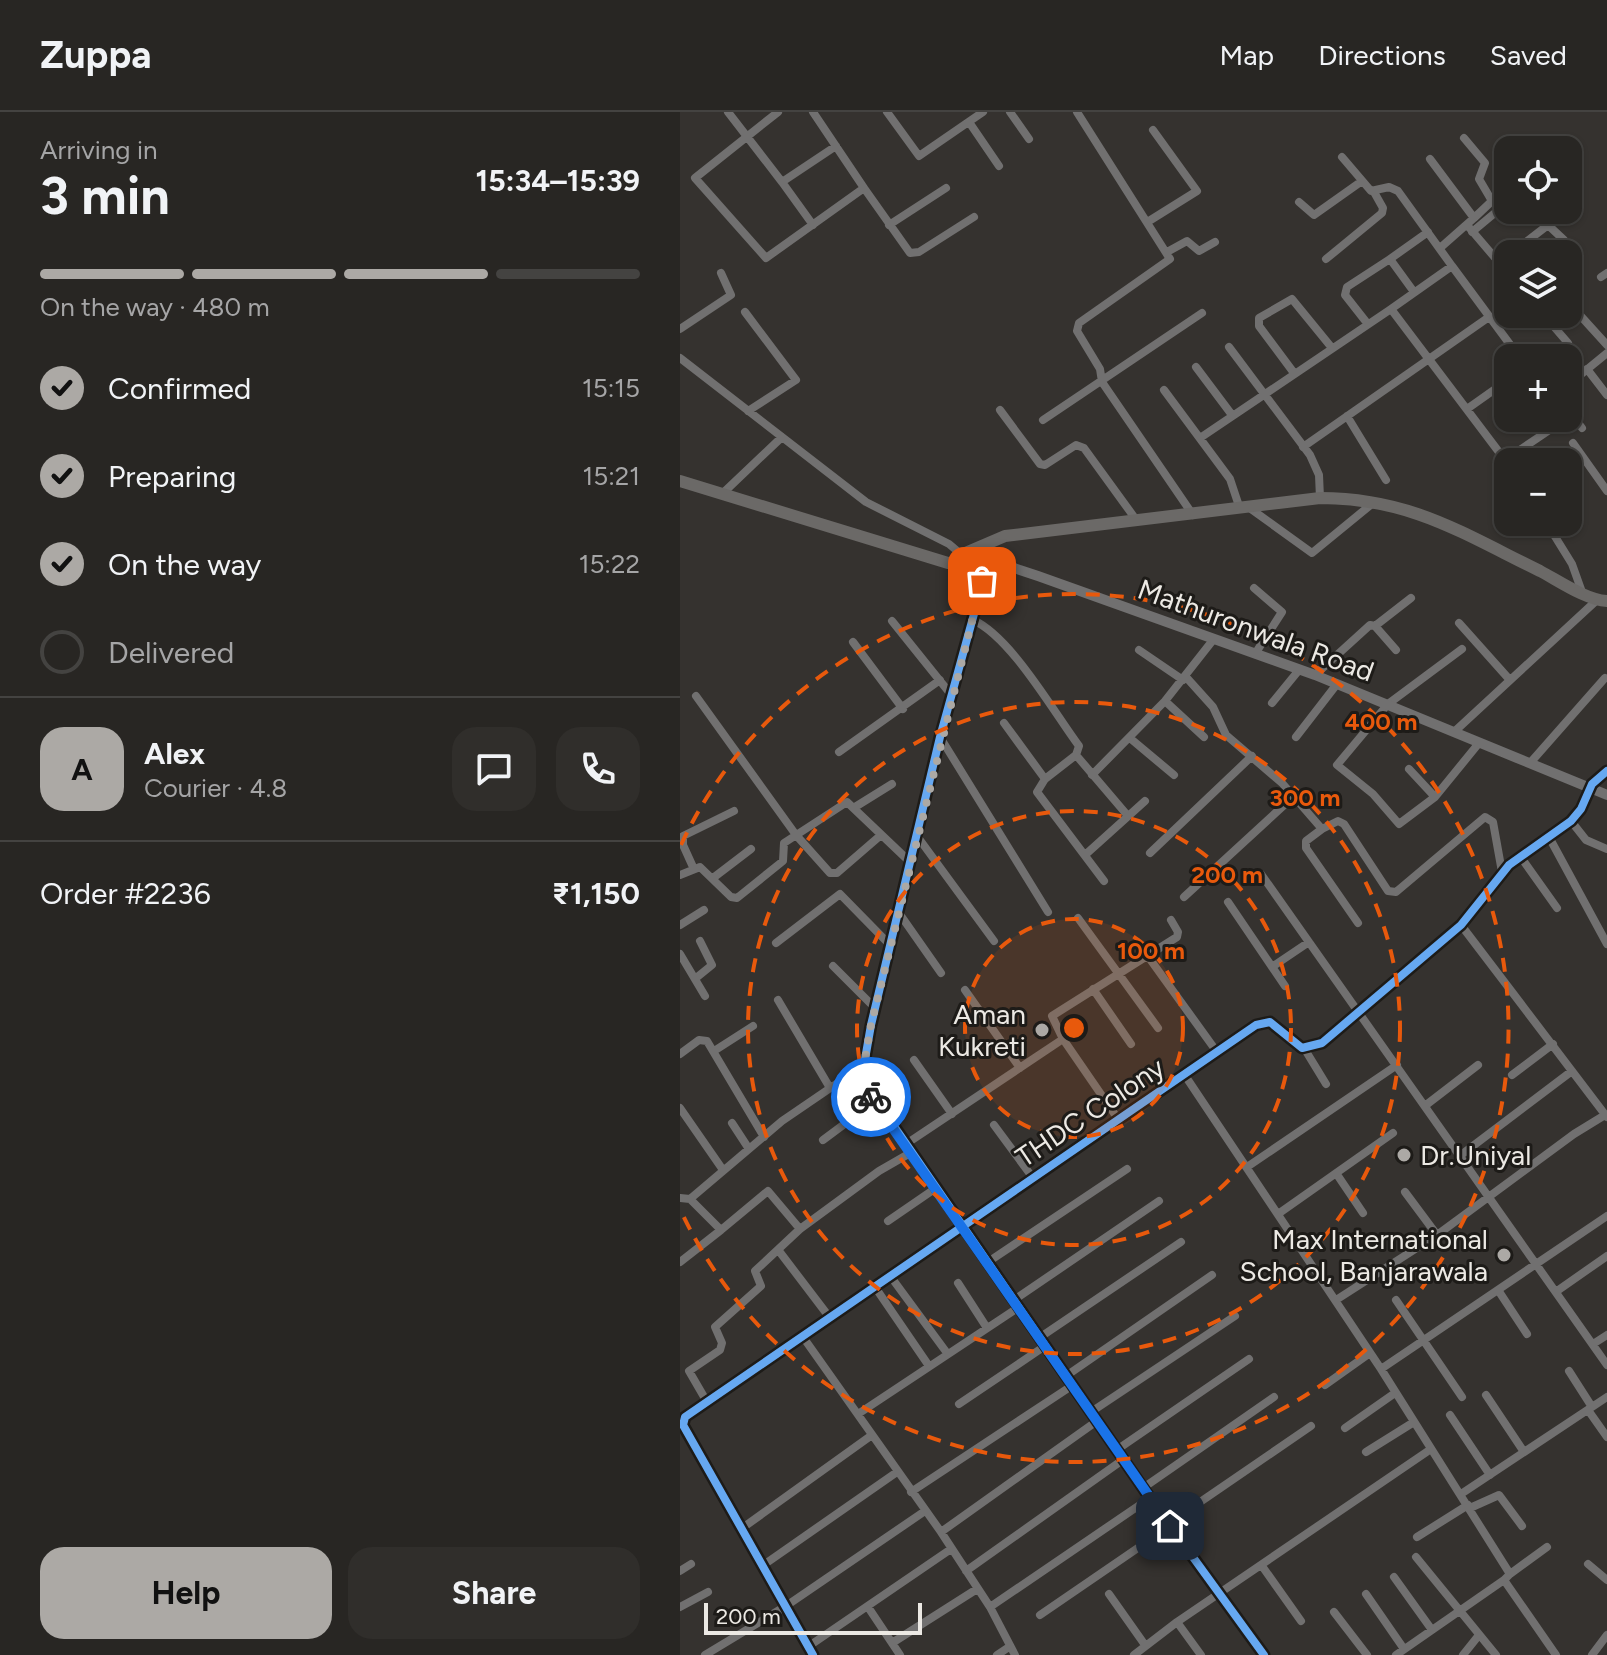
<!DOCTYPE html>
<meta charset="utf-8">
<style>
body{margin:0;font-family:Figtree,sans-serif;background:#302e2b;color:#f1f3f6;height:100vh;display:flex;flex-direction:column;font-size:30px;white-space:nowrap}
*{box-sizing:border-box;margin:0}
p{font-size:26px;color:#a5a5a6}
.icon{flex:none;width:44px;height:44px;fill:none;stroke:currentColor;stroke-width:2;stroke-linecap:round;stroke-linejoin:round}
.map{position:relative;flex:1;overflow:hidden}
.details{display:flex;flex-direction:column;background:#282623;width:680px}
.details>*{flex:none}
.fabs{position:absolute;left:814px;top:24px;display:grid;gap:16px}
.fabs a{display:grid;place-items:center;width:88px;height:88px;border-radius:16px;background:#282623;box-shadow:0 2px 6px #0004,0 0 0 2px #444341;font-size:40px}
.scale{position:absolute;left:24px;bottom:20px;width:218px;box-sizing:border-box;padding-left:8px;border:4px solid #ece9e4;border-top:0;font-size:22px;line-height:28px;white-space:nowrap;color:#ece9e4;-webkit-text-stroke:6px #1d1b18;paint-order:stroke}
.pin{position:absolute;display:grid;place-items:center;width:68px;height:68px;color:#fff;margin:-34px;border-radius:16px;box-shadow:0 4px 12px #0006}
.courier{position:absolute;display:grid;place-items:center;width:80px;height:80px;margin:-40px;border:6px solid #1a73e8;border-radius:50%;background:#fff;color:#222;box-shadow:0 2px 10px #0007}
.overview em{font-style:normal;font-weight:700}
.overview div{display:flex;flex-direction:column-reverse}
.overview{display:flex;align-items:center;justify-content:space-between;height:136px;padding:0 40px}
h1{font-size:52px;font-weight:700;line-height:60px}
.bar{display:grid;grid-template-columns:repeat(4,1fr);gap:12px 8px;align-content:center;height:96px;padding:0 40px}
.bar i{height:10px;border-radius:6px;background:#444341}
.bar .on{background:#aca9a5}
.bar p{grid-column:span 4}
.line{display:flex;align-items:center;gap:20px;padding:0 40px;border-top:2px solid #444341}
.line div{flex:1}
.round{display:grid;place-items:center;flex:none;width:84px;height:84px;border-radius:24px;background:#302e2b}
ol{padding:0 40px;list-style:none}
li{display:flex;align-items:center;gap:24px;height:88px}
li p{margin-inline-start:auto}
li .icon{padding:8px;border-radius:50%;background:#aca9a5;color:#111;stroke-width:4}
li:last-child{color:#a5a5a6}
li i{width:44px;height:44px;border:4px solid #444341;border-radius:50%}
.cta{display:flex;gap:16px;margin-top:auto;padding:16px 40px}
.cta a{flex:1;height:92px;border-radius:24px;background:#aca9a5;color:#111;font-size:32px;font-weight:700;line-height:92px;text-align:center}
.cta a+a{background:#302e2b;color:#f1f3f6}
header{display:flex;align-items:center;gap:48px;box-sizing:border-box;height:112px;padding:0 40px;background:#282623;border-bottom:2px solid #444341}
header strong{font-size:38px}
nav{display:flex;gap:44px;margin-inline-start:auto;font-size:28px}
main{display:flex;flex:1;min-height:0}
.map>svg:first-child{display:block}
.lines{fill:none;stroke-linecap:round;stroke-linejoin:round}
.minor{stroke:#717070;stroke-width:8}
.tertiary{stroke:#717070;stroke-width:10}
.secondary{stroke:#6b6967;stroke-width:12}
.cycleway-casing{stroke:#1d1b18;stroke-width:13}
.cycleway{stroke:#66a8f1;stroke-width:8}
.done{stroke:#aca9a5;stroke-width:8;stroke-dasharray:0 14.4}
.route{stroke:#1a73e8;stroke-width:10}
.ring{fill:none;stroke:#e8590c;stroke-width:4;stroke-dasharray:14 10}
.poi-dot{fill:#aca9a5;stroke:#1d1b18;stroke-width:3}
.labels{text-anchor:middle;stroke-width:6;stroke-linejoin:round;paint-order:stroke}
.street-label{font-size:28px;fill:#ece9e4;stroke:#1d1b18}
.poi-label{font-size:28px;fill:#ece9e4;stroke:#1d1b18;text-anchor:end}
.centre{fill:#e8590c;stroke:#1d1b18;stroke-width:4}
.ring-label{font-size:24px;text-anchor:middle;font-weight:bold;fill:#e8590c;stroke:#1d1b18;stroke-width:6;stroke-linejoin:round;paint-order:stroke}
</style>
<header>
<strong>Zuppa</strong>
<nav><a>Map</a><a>Directions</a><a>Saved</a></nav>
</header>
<main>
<section class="details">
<div class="overview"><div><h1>3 min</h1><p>Arriving in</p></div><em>15:34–15:39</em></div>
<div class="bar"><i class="on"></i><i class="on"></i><i class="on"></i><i></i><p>On the way · 480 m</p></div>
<ol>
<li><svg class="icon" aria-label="check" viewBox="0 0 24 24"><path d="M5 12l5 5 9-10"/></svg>Confirmed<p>15:15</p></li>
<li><svg class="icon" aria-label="check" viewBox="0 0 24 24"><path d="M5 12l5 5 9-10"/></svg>Preparing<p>15:21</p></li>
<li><svg class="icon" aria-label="check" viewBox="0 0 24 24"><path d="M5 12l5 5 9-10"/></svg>On the way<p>15:22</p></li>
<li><i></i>Delivered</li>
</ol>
<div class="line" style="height:144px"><b class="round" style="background:#aca9a5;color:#111">A</b><div><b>Alex</b><p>Courier · 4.8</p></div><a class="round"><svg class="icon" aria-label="chat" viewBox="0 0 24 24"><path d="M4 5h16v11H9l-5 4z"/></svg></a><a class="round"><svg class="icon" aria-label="phone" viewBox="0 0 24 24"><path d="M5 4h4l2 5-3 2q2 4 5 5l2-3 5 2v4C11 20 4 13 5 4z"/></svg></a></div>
<div class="line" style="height:104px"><div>Order #2236</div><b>₹1,150</b></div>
<div class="cta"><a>Help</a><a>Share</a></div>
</section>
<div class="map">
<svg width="927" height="1543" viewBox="0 0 927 1543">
<rect width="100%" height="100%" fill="#35322f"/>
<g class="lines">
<path class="minor" d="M48,0L102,70
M98,0L15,66L86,146L184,76L133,0
M207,0L239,44L303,0
M330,0L349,27
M397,0L490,147L399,211L397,219L420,257L422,270L513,403
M289,10L319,54
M784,26L805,51L799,67L812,89L794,106
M662,45L691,79L709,75L718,79L772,154
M750,47L794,106L760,136
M184,76L230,141L239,140L294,105
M619,90L634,103L682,69
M469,109L517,79L473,18
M133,113L102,70L156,34
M209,113L266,76
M787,113L828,161
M792,120L828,90
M487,140L507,129L519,139L535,130
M844,142L842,133L868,113L884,128
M646,147L702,101L703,96L694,80
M710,147L748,120
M921,165L927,161
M888,190L927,233
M711,197L772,154L840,246
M65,200L116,268L68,299
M863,202L888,231
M687,211L665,183L667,175L710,147L734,180
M0,217L51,183L41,161
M549,235L630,343L639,363L640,386
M0,246L186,390L269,432L282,443
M516,255L552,303
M907,257L927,283
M614,261L579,214V206L612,187L652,236
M888,273L927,241
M484,278L550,367L560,397
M787,297L828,268
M888,297L902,316
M320,298L360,352L365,353L396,333L404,336L457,409
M667,304L706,368
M363,308L522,201
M520,326L711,197L828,352
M893,331L927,379
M623,335L809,205
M825,348L868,319
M42,382L102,325
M888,388L895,384
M571,397L632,441L693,391
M866,410L892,452L902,480
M290,455L302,473L260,625L191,913L184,953L187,975L470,1386L584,1543
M574,476L602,500L575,542
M293,508C331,525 373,599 399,634L396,643L448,704
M212,509L273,585
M779,511L829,567
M695,514L731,486
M173,530L223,597
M782,537L708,592L657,653L693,682L719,712L755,685L799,631
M459,538L503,568
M635,563L690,513L695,514L716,538
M506,565L533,595L546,623L602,671L642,717L658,709L664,712L708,779L716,780L805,705L813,710L822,760
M16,584L116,723L150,761H157L201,723
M485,589L524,625
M592,591L619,558
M324,611L365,667L396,643
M774,620L917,488
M260,625L368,800
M616,625L657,572
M451,627L494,663
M159,640L260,568
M851,650L925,566
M729,657L755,685
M412,663L485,589L533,528
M365,667L357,680L424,769
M910,676L927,659
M175,695L212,672
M891,709L906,728L927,737
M642,717L626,729V736L678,811
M237,724L314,829
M869,725L927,832
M470,741L572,644
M405,743L465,689
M840,744L877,796
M13,755L3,733V724L54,699
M581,762L927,1253
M0,763L20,755L51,785L57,786L103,749L104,731L167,690L230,750
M33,766L71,737
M504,785L614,684
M548,790L605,874
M219,801L261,861
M398,806L478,916
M0,813L24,798
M781,813L927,1005
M96,831L160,782L210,833
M0,842L25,884
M467,843L537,940
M153,854L195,896
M592,855L629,830
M16,866L32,853L20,829
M413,877L451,932
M285,878L340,956
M98,888L150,976
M624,936L646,972
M34,939L73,914
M0,942L19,928L27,929L84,1025
M234,948L272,1002
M504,962L701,1257L830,1462L824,1468L876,1543
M832,963L873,932
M746,993L798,953
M0,996L43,1058
M438,1007L383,927L372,904L497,825L498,820L491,808
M52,1011L69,1037
M314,1013L353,1066
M143,1028L194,990
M226,1032L383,927
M781,1043L892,959
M567,1055L717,953
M656,1061L683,1101
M725,1080L757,1123
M0,1086L10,1087L41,1118L88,1079L120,1117
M10,1087L102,1009L184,953
M598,1102L713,1021
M208,1109L256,1076
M99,1139L150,1206
M0,1150L41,1118
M308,1150L447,1057
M211,1165L267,1241
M278,1171L307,1216
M195,1175L249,1254
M818,1178L847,1222
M877,1179L927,1144
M334,1188L479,1089
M656,1188L757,1123L894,1022L925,1003
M716,1188L782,1285
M123,1225L261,1420L310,1495L335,1543
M359,1226L501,1130
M913,1232L927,1223
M701,1257L927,1104
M889,1259L912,1295
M386,1264L532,1163
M645,1273L690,1241
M806,1283L844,1340
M27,1290L9,1259L40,1238L42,1231L35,1215L81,1174L75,1159L120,1117L199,1059L232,1040
M279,1292L365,1234
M908,1298L927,1325
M411,1300L555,1204
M178,1302L339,1195
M770,1303L810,1363
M665,1316L715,1281
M438,1337L569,1247
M686,1340L734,1310
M463,1376L594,1285
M231,1380L393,1273
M781,1382L927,1285
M790,1396L819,1383L842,1414
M488,1412L631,1314
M61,1417L192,1323
M261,1420L417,1309
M737,1425L788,1393
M736,1445L816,1543
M908,1452L927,1468
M82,1454L217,1360
M582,1454L621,1509
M0,1459L11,1452
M286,1459L444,1347
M830,1462L867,1435
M714,1465L752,1518
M429,1482L465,1533
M686,1482L724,1537
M0,1495L28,1480
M188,1495L220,1543
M310,1495L470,1386
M654,1500L687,1543
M360,1503L490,1414
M497,1510L521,1543
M212,1531L297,1477
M129,1534L271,1437
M25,1543L106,1494L245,1399
M317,1543L329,1535
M454,1543L497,1510L751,1337
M716,1543L824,1468
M783,1543L799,1523
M912,1543L927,1523"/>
<path class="tertiary" d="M295,449L307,447L358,464L635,563L927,683
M133,1543L3,1313L5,1305L576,913L590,910L622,936L642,931L781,813L829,753L891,709L901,697L910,676"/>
<path class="secondary" d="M0,369L268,451H281
M290,441L294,451L284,454L280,448L283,442L325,424L640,386C730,386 782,421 860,459C879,469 906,488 927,489"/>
<g class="cycleway-casing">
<path id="cycleway" d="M290,455L302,473L260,625L191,913L184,953L187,975L470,1386L584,1543
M133,1543L3,1313L5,1305L576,913L590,910L622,936L642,931L781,813L829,753L891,709L901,697L912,672L927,659"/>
</g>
<use href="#cycleway" class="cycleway"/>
</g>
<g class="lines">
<path class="done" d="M191,985L184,953L191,913L302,469"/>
<path class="route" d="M191,985L490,1414"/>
</g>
<circle cx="394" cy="916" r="109" fill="#e8590c" fill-opacity=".12"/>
<g class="ring">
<circle cx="394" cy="916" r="109"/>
<circle cx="394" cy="916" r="217"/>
<circle cx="394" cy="916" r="326"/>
<path d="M1 733A434 434 0 1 1 1 1099"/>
</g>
<g class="poi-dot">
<circle cx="362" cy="918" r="8"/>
<circle cx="724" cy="1043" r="8"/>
<circle cx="824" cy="1143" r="8"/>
</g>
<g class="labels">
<g class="street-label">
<text transform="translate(576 518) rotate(20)" y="10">Mathuronwala Road</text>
<text transform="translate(410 1000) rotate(-34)" y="10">THDC Colony</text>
</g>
<g class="poi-label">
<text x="346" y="912">Aman<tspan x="346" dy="32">Kukreti</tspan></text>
<text x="740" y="1053" text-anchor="start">Dr.Uniyal</text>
<text x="808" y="1137">Max International<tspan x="808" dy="32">School, Banjarawala</tspan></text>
</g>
</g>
<circle cx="394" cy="916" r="12" class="centre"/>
<g class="ring-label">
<text x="701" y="618">400 m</text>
<text x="625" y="694">300 m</text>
<text x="547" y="771">200 m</text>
<text x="471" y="847">100 m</text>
</g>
</svg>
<div class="fabs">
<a><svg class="icon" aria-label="locate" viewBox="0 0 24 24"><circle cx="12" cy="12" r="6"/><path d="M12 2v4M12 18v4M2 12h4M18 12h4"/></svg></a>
<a><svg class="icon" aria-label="layers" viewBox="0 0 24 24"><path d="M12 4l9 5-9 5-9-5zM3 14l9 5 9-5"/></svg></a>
<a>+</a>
<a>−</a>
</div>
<div class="scale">200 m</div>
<div class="pin" style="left:302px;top:469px;background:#ea580c"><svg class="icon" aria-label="bag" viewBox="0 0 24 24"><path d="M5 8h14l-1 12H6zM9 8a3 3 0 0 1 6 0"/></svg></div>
<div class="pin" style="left:490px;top:1414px;background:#1f2937"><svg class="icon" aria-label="home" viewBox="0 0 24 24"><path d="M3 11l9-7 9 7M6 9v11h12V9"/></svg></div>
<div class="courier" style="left:191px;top:985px"><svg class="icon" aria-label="bike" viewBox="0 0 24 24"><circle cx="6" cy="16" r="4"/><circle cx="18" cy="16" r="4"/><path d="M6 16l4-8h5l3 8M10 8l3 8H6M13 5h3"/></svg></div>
</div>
</main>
